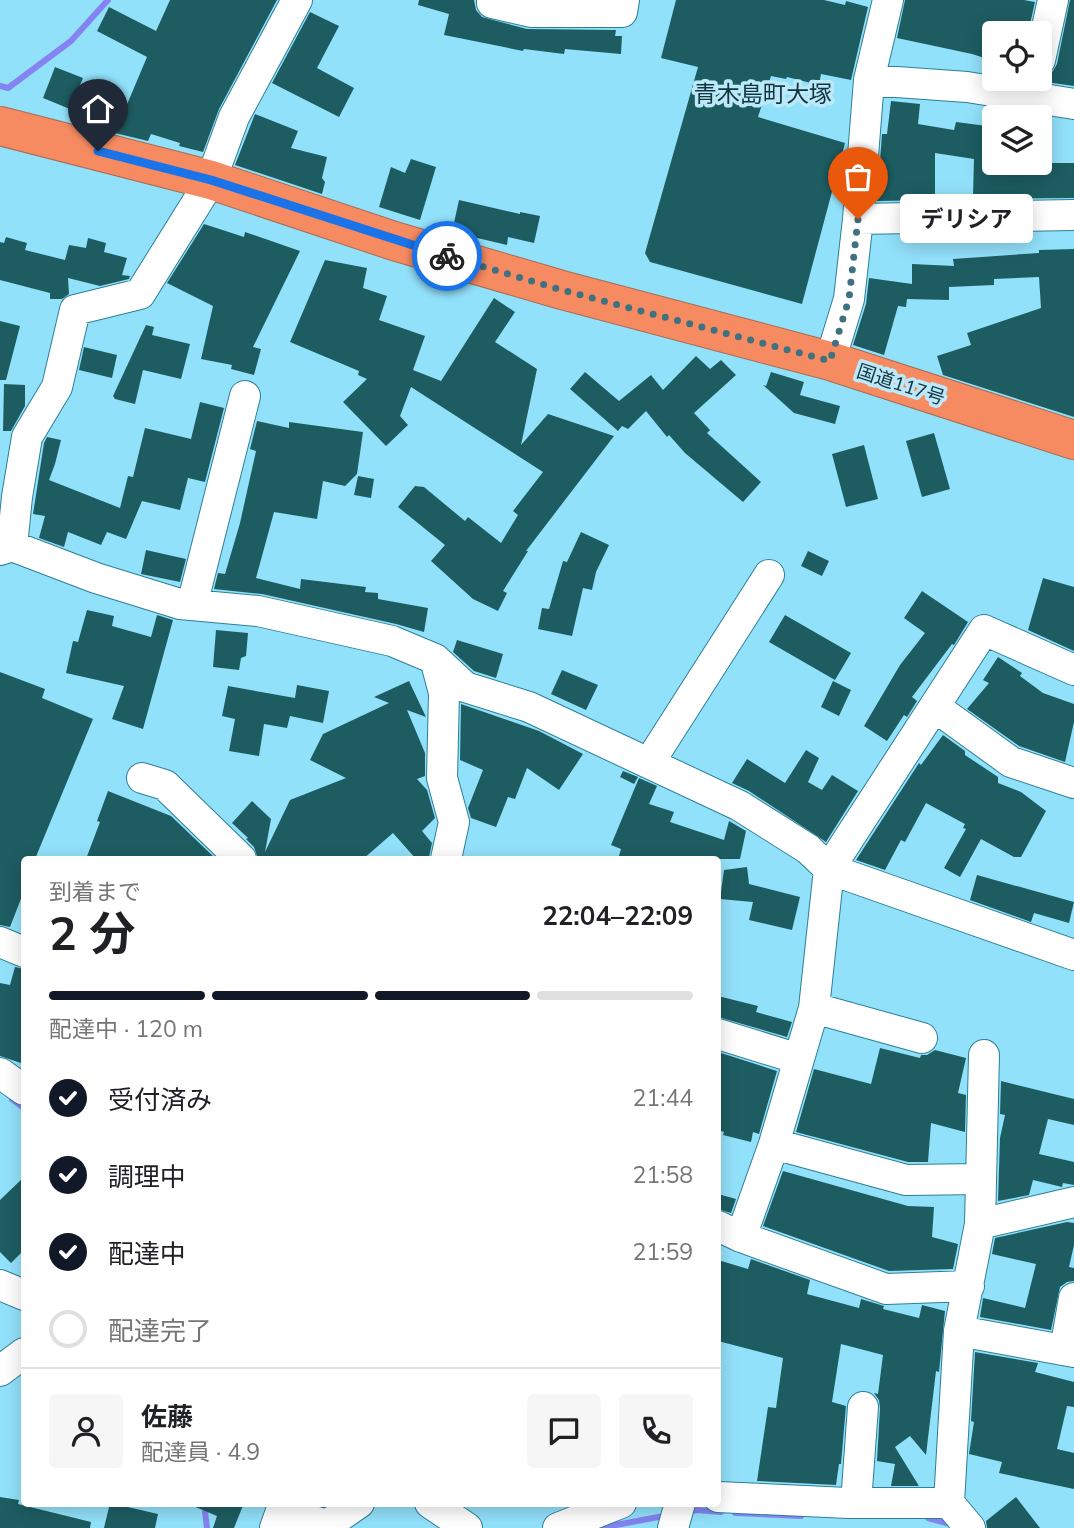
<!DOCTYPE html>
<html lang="ja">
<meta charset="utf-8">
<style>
body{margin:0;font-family:Mulish,"Noto Sans JP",sans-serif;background:#f6f6f6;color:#202124;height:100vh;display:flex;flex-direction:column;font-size:26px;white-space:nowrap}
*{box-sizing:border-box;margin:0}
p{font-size:23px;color:#757577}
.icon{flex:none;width:38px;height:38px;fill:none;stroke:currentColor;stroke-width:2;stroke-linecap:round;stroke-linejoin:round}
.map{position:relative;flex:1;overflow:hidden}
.details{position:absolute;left:21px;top:856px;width:700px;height:651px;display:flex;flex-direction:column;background:#fff;border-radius:7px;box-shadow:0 4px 18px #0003}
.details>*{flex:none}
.fabs{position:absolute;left:982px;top:21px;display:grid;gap:14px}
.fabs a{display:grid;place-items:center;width:70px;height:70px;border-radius:7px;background:#fff;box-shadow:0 4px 18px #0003;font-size:35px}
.pin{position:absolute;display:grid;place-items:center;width:60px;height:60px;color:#fff;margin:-72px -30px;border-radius:50% 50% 50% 0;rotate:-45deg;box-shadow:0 0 7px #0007}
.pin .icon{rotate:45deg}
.courier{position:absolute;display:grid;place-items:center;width:70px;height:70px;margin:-35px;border:5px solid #1a73e8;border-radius:50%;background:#fff;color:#222;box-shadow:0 2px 9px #0007}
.bubble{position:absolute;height:49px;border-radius:7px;background:#fff;box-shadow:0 4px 18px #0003;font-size:23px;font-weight:700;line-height:49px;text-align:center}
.overview em{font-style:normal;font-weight:700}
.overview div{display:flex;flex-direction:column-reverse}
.overview{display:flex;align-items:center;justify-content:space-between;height:119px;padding:0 28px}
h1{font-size:46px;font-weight:700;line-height:52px}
.bar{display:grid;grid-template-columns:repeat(4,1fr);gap:10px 7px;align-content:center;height:84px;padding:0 28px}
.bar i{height:9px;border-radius:5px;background:#e0e0e0}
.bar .on{background:#111827}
.bar p{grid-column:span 4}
.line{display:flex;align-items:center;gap:18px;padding:0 28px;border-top:2px solid #e0e0e0}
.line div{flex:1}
.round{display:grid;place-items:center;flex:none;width:74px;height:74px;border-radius:7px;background:#f6f6f6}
ol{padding:0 28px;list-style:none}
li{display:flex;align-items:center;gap:21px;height:77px}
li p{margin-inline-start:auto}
li .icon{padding:7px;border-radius:50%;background:#111827;color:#fff;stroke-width:4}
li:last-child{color:#757577}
li i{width:38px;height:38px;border:4px solid #e0e0e0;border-radius:50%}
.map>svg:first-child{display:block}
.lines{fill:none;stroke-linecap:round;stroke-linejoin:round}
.stream{stroke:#8483f1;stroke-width:6}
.building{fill:#1d5d62}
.minor-casing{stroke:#2d7f98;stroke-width:32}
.highway-casing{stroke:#a66d55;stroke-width:40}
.minor{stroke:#fff;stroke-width:30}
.highway{stroke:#f68b61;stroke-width:38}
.done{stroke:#3f7181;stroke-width:7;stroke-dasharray:0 12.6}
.route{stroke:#1a73e8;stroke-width:9}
.labels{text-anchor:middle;stroke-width:7;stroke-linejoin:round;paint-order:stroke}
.street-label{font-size:19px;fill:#12343f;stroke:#bce9f9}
.quarter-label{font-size:23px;fill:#12343f;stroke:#bce9f9}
</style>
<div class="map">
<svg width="1074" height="1528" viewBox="0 0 1074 1528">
<rect width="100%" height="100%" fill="#92e1fb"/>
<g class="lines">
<path class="stream" d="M0,86L8,88L71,41L108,0
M12,1099L24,1108
M687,1512L697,1510L721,1512
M735,1513L801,1516
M928,1518L950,1524
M207,1528L205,1512L207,1506
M600,1528L669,1515"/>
</g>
<path class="building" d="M170,0H277L219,109L203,152L179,146L180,143L151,134L148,141L115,133L147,57L97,31L109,7L156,31Z
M419,0H474L476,10L482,17L527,29L616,30L615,36H622L621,54L565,49L564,54L524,49L523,51L444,35L449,14L418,5Z
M676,0H824L845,5L846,1L868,7L851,80L821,74L819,85L787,77L786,79L771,76L758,117L845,143L802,304L650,262L645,253L698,67L661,58Z
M905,0H1024L1035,2L1028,33H994V61L972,54L897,38Z
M1070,0H1074V86L1046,82L1048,75L1053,71L1057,64Z
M310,12L339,26L317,68L354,88L339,117L272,83Z
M55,67L83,78L70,109L43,98Z
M891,101L920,104L918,124L954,130L956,122L987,126L986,131L994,132V163H1074V198L980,199V197H973L974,159L935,153V200L877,201L882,134H887Z
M255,114L298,131L291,148L327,157L322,178L325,182L322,194L235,165Z
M411,159L436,167L420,220L379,207L391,167L405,173Z
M459,200L520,214V212L540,216L534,243L508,237L507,245L452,232Z
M204,224L244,237L245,232L300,251L253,347L261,349L254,375L231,369L232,365L201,359L213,306L167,283Z
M6,237L27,243L25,250L65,260L69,245L86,248L88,238L106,243L104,252L127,258L122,275L130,276L129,279L100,286L68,278L69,294L62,299H50V293L0,280V242L4,243Z
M1074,249V417L943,375L937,356L971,345L967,333L1041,308L1039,277L994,279V285L949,287V300L907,299L906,307L898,306L884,355L853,345L866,304L869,278L912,284V264L954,266L953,259L1039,253V250Z
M325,260L367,268L363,288L387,296L379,320L425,336L413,370L441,381L494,298L515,312L495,342L537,369L521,445L548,414L614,436L526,551H528L503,591L507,593L498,611L473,599L431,561L445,545L398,507L415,486L424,487L465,521L468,517L501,543L518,515L513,511L543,472L411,387L400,416L408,425L386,446L343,402L367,379L358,375L359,371L290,342Z
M0,321L20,326L6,380H0Z
M146,325L154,327L152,335L190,344L181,379L143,370L135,404L115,399L113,396Z
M84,347L117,355L112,378L79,370Z
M696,356L710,369L721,360L736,375L694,413L710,430L707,433L761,482L743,502L685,453L669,435L667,437L646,411L628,429L622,426L618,431L570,389L585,372L619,401L651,375L663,390Z
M771,372L804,382L800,395L840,406L835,424L794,413L763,385L766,386Z
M4,384L25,385V406L11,431H3Z
M200,402L224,408L205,482L188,478L180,510L142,501L126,539L107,532L101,545L68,532L64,547L39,538L45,516L33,514L44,443L47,437L61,440L55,464L49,480L120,508L128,476L133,477L145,428L191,439Z
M257,421L289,428V422L363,432L357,474L345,486L323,481L317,519L274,512L256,578L300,589L301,579L366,587L365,592L378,593V599L428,608L424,632L396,624L262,594L214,589L218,573L225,574L240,523L256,451L250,449Z
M934,433L950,489L922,497L906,441Z
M864,445L878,499L846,507L832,454Z
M358,476L374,479L371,498L354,495Z
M581,532L609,545L596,572L592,590L583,588L572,636L538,629L542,608L549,609L563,561L567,562Z
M146,550L186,559L180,582L141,574Z
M808,551L829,561L822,576L801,566Z
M1043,578L1074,587V651L1028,630Z
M922,591L968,622L954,645L952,644L912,697L917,701L907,717L904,715L887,741L864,726L900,665L925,633L904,618Z
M87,610L114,616L112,626L151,637L157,615L173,620L143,729L112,719L124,686L66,673L73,641L78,642Z
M785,615L851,653L835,680L769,642Z
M216,630L248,633L246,656L241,658L239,670L213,667Z
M457,640L503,654L496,678L474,671L453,652Z
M998,657L1022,673L1020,676L1043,693L1074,704V722L1065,762L1019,746L967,709L989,683L983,680Z
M562,670L598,685L586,710L551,694Z
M0,672L45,689L42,698L93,719L35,859H24V891L10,927L0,925Z
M409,681L426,717L407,710L425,753V776L417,779L427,790L435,818L422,831L432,843L429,857L416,859L393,833L363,859H258L254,847L246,839L248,838L232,823L252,801L271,819L265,852L290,800L346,778L310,760L323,734L389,703L374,697Z
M833,681L851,690L839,716L821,707Z
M297,685L329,691L323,723L290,716L287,728L264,724L259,756L229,751L235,719L222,716L228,686L295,698Z
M461,704L539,731L583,754L559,790L527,768L515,799L508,797L496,827L471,818L468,808L483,770L460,760Z
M943,735L965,751V755L998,777V783L1021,792L1046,811L1021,857H1014L981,839L960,877L944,868L966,829L963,828L965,824L926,803L905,842L901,840L885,870L856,860L919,763L921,765Z
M806,750L819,758L808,782L822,790L832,775L858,791L826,842L749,791L732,783L747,759L785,783Z
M623,771L638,777L634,784L620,777Z
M639,778L657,786L649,804L674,812L670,822L724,840L729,821L746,831L740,859H618L621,849L611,845Z
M108,791L171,816L216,859H86L100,822L97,821Z
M747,867L749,884L800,897L792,930L749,920L753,902L720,899L724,870Z
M977,875L1074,902L1069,923L1034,913L1031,922L970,900Z
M15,967L24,969V1064L0,1056V983L10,985Z
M718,996L758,1006L756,1012L792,1022L787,1037L718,1017Z
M880,1048L920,1058L921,1055H927L935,1050L966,1058L958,1093L966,1095L965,1132L931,1123L928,1162H908L796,1132L814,1069L871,1084Z
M718,1052L777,1071L759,1134L753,1132L751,1142L723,1135L724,1132L718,1130Z
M1001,1081L1074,1099V1125L1048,1119L1039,1154L1074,1162V1185L1063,1183L1062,1187L1033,1180L1029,1195L998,1201L1000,1138L1005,1115L1000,1114Z
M783,1171L908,1206L934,1207L932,1237L958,1244L953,1269L889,1271L763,1226Z
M24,1177V1250L11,1263L0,1252V1200Z
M718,1194L736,1199L731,1213L718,1209Z
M1067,1222L1074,1223V1245L1069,1267L1074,1268V1281L1067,1282L1060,1287L1051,1330L980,1317L983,1298L1025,1308L1036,1264L992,1254L995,1238Z
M751,1259L810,1280L807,1294L859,1308L861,1299L884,1306L883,1309L919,1318L922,1305L945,1311L939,1372L936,1371L926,1455L910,1436L895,1447L919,1486H891L895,1464L877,1461L880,1408L879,1400L874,1393L878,1394L883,1355L841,1344L832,1402L846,1406L841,1464H839L836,1485L757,1481L768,1407L776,1408L783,1358L718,1341V1260L748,1269Z
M975,1352L1038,1363L1035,1372L1074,1382V1407L1067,1406L1057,1449L1074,1453V1489L999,1473L1002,1462L969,1454L974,1422L971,1421Z
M0,1497L19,1500L18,1504L91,1522L90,1528H0Z
M1016,1497L1040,1528H987L986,1521Z
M110,1503L158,1514L155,1528H104Z
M186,1503H244L234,1528H213L217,1516Z"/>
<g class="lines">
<g class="minor-casing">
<path id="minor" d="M492,0V3L531,12H622L624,0
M1040,60L1053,0
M869,80L888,0
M858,219L1074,215
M830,361L849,299L858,219L869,80L967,87L1074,104
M12,546L17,497L27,437L57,387L75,310L140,294L211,180L234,117L297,0
M0,550L12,546L96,578L180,604L258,611L392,641L435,659L465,687L529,707L740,806L808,849L829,869L1074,955
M192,605L245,396
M435,659L444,693L442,778L454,822L446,859
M935,707L1011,762L1074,783
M649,763L769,575
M142,778L165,785L241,859
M0,942L24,952
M814,1008L922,1038
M718,1034L799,1059
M0,1073L24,1090
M774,1144L906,1180L981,1179
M980,1224L1074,1202
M718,1226L741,1237L886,1289L969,1286
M741,1237L774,1144L814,1008L829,869L984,630L1074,670
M0,1285L24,1295
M959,1331L1074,1352
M1065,1350L1074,1298
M0,1371L24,1353
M718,1497L848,1503H949L970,1528
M430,1503L467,1528
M856,1503L863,1407
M949,1503L959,1331L980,1224L984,1055
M275,1528L281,1511L327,1525L359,1503
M558,1528L621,1503
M673,1528L680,1503"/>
</g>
<g class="highway-casing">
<path id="highway" d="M0,126L211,180L394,241L562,290L830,361L1074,440"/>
</g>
<use href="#minor" class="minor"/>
<use href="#highway" class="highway"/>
</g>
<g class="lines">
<path class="done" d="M447,256L562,290L830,361L849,299L858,219"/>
<path class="route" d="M98,151L211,180L447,256"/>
</g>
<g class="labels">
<g class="street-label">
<text transform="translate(901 384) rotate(18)" y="7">国道117号</text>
</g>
<g class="quarter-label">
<text x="763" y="102">青木島町大塚</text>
</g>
</g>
</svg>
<div class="fabs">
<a><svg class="icon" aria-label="locate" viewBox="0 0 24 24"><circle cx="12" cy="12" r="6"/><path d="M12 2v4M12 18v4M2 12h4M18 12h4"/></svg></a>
<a><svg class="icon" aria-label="layers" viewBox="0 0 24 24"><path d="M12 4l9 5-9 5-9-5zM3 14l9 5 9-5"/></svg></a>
</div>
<div class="pin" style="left:858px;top:219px;background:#ea580c"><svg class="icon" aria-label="bag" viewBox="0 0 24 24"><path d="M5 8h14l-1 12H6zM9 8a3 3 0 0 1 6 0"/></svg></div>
<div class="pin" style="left:98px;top:151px;background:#1f2937"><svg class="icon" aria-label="home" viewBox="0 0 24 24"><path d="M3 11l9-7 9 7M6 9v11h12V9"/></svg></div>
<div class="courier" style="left:447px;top:256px"><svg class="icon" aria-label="bike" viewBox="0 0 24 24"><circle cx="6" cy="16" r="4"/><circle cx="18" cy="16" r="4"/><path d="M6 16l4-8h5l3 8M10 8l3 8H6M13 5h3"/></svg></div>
<div class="bubble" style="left:900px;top:194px;width:133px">デリシア</div>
<section class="details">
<div class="overview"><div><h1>2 分</h1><p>到着まで</p></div><em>22:04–22:09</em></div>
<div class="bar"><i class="on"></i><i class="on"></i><i class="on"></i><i></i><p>配達中 · 120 m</p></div>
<ol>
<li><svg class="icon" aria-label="check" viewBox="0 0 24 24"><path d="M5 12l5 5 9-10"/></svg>受付済み<p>21:44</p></li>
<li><svg class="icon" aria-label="check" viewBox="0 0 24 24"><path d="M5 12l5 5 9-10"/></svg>調理中<p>21:58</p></li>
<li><svg class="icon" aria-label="check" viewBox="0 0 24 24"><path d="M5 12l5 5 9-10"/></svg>配達中<p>21:59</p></li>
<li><i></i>配達完了</li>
</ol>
<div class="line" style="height:126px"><a class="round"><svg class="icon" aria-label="person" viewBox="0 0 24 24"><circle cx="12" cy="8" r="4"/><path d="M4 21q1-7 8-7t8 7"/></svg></a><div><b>佐藤</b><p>配達員 · 4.9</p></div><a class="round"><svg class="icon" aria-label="chat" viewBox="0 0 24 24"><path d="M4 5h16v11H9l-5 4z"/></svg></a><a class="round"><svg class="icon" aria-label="phone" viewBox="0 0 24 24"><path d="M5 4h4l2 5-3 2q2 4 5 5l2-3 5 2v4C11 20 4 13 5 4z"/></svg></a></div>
</section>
</div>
